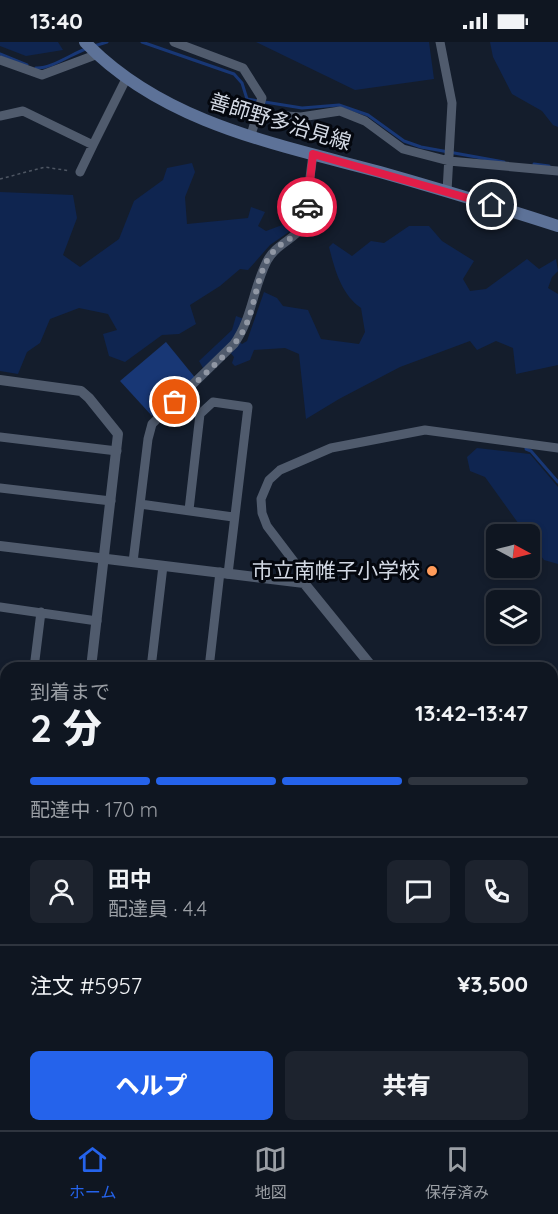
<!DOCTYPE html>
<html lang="ja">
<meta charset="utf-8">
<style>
body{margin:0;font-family:Quicksand,"Noto Sans JP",sans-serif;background:#1d232e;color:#f1f3f6;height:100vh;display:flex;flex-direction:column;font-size:22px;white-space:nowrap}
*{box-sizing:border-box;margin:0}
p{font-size:20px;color:#9b9fa5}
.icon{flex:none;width:33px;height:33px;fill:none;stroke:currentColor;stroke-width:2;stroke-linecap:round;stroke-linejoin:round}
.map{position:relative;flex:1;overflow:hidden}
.side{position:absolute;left:0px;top:620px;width:558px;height:470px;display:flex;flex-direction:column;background:#0f1621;border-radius:18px 18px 0 0;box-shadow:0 3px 9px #0003,0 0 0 2px #2f353f}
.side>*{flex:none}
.needle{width:39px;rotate:97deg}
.controls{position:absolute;left:486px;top:482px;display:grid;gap:12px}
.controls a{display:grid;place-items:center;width:54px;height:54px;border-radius:9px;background:#0f1621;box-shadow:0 3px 9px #0003,0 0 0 2px #2f353f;font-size:30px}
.pin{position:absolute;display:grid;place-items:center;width:51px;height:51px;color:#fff;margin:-26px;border:3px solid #fff;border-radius:50%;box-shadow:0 2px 6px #0007}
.courier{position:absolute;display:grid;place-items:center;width:60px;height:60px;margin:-30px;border:4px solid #e11d48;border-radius:50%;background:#fff;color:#222;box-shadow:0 2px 8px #0007}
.head em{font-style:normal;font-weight:800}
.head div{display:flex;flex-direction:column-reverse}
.head{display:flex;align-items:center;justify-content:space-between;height:102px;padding:0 30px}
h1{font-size:39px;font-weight:800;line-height:45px}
.bar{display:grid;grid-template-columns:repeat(4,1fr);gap:9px 6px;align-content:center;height:72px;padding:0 30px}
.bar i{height:8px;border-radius:4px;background:#2f353f}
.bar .active{background:#2563eb}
.bar p{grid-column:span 4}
.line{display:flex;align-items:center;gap:15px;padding:0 30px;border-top:2px solid #2f353f}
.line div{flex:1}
.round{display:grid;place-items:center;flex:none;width:63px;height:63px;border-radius:9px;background:#1d232e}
.cta{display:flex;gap:12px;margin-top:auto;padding:12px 30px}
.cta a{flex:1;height:69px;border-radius:9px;background:#2563eb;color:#fff;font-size:24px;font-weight:800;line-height:69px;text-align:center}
.cta a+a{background:#1d232e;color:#f1f3f6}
.status{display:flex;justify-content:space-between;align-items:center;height:42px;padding:0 30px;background:#0f1621;direction:ltr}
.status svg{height:16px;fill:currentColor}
.menu{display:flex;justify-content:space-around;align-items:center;height:84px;border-top:2px solid #2f353f;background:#0f1621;font-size:16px;color:#9b9fa5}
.menu a{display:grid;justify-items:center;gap:3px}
.menu .active{color:#2563eb}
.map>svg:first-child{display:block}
.green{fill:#0f2550}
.water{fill:#183775}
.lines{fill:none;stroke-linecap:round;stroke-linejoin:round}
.stream{stroke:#183775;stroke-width:3}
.path{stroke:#4e5663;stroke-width:1.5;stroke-dasharray:3 3;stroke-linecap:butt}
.minor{stroke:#505b6d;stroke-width:9}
.tertiary{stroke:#505b6d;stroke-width:10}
.secondary{stroke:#5d7298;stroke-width:12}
.done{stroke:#9097a4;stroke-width:6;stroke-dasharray:0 10.8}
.route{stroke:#e11d48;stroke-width:8}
.poi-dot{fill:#ff9b5a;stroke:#04070e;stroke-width:2}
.labels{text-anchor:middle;stroke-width:6;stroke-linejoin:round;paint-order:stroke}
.street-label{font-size:21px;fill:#d3d9e4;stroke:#04070e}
.poi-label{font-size:21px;fill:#d3d9e4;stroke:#04070e;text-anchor:end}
</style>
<div class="status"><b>13:40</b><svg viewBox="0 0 49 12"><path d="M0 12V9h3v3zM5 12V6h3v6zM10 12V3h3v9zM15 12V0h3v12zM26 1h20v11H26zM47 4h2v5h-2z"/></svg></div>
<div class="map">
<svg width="558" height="1088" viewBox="0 0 558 1088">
<rect width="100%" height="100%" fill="#141d2c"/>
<path class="green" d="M0,0H58L63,8L26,14L0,4Z
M256,0H429L434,37L355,48Z
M490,0H558V85L553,83L542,69L512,52L493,15Z
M192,121L195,130L185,155L187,182L248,176L251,165L265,170L258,184L266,189L293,179L296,185L270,203L248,228L240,227L220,244L190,263L196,282L179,292L162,293L125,320L109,314L103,292L117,288L108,272L79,266L50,277L40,301L27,310L18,332L0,329V150L73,153L77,176L63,213L80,225L119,197L134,159L163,138L167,126Z
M409,184H429L442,199L474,219L463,237L470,249L486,247L527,217L539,227L556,217L558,229L552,235L548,246L558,252V323L516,332L513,306L496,299L477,308L470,299L400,325L339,357L306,377L299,312L285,306L254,308L250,318L235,324L232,321L234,315L227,307L203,326L199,319L232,288L236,274L244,277L236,297L242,302L247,299L264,250L277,256L283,264L308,268L321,297L359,302L365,290L361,266C341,252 335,228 329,205L333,201L352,214L371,199L384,201Z
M477,406L530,412L558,445V522L544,518L530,498V492H526L485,435L470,429L467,415Z
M552,652H558V813L552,807Z
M558,832V1088H439L437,1083H552V838Z"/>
<path class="water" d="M166,300L197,338L152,374L120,339Z"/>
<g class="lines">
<path class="stream" d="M142,0L234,32L242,41L247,57L302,66L339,63L368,73L404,99L421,105L504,120
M94,4L107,0
M0,12L27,23
M36,26C51,27 73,11 88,6
M534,122L549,124
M526,404V407L531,409L558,440
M191,1083L199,1088"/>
<path class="path" d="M0,137L45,125L70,129"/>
<path class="minor" d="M174,0L243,26L262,56L251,93
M440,0L452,61L447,149
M0,18L42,33L98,12
M258,69L270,73L301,75L340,69L365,79L403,107L449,119L558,129
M0,74L23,69L93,103L126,37
M80,130L93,103
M0,395L117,409
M0,446L111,459
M140,462L233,475
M189,468L200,372L213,360L248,365L228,532
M133,520L148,397L152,382L234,302C252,277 253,246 267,219C276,202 294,198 304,183L313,112
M304,541L305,534L267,484L262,471L261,457L269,438L280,428L331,406L425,388L558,406
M0,565L97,579
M34,626L41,570
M151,626L163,524
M209,626L220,530
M0,743L6,744
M0,810L6,811
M0,956L6,959
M0,1021L6,970
M176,1083L184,1088
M208,1083L216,1088
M340,1083L341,1088
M88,1088L91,1083
M354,1088L372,1085L371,1083"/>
<path class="tertiary" d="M0,338L81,349L89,356L118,392L91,626
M0,504L304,541L373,626
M552,814L558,815
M0,1043L6,1032"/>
<path class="secondary" d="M85,0C163,81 276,102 380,130C440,147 499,165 558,184
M0,1051L6,1054
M55,1083L63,1088"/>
</g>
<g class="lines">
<path class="done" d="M175,360C195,340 228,314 242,291C255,269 255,239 268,217C284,191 303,202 307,165"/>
<path class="route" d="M307,165L313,112L492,163"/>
</g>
<circle class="poi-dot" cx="432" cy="529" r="6"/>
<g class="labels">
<g class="street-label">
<text transform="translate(280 80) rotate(17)" y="7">善師野多治見線</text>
</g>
<g class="poi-label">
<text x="420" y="536">市立南帷子小学校</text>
</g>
</g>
</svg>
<div class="controls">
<a><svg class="needle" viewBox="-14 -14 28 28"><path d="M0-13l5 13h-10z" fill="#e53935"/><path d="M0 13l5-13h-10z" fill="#9b9fa5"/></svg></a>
<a><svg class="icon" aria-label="layers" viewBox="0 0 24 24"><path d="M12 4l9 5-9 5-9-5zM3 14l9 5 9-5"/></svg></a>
</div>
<div class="pin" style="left:175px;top:360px;background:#ea580c"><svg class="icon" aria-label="bag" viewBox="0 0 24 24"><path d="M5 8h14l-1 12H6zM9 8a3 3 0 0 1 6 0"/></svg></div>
<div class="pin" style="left:492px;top:163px;background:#1f2937"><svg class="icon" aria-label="home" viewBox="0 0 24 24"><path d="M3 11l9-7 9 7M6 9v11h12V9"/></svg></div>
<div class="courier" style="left:307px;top:165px"><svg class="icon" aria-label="car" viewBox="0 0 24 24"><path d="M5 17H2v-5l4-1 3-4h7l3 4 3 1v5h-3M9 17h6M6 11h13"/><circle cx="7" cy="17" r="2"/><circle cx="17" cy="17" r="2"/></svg></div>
<section class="side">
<div class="head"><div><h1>2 分</h1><p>到着まで</p></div><em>13:42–13:47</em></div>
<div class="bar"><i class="active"></i><i class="active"></i><i class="active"></i><i></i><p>配達中 · 170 m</p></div>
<div class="line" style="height:108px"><a class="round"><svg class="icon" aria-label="person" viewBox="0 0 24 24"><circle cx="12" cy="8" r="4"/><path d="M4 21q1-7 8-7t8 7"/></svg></a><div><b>田中</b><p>配達員 · 4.4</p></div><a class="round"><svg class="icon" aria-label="chat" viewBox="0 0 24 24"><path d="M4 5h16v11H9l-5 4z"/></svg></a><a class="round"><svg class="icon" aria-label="phone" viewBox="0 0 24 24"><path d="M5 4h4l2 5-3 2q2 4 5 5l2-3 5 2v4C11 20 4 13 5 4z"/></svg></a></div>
<div class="line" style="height:78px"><div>注文 #5957</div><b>¥3,500</b></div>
<div class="cta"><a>ヘルプ</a><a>共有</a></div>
</section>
</div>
<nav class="menu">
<a class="active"><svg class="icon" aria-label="home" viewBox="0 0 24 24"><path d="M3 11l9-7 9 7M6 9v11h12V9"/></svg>ホーム</a>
<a><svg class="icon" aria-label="map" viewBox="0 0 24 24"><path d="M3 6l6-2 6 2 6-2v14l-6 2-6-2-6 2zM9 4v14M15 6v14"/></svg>地図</a>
<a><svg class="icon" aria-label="saved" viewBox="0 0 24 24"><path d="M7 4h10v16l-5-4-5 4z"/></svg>保存済み</a>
</nav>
